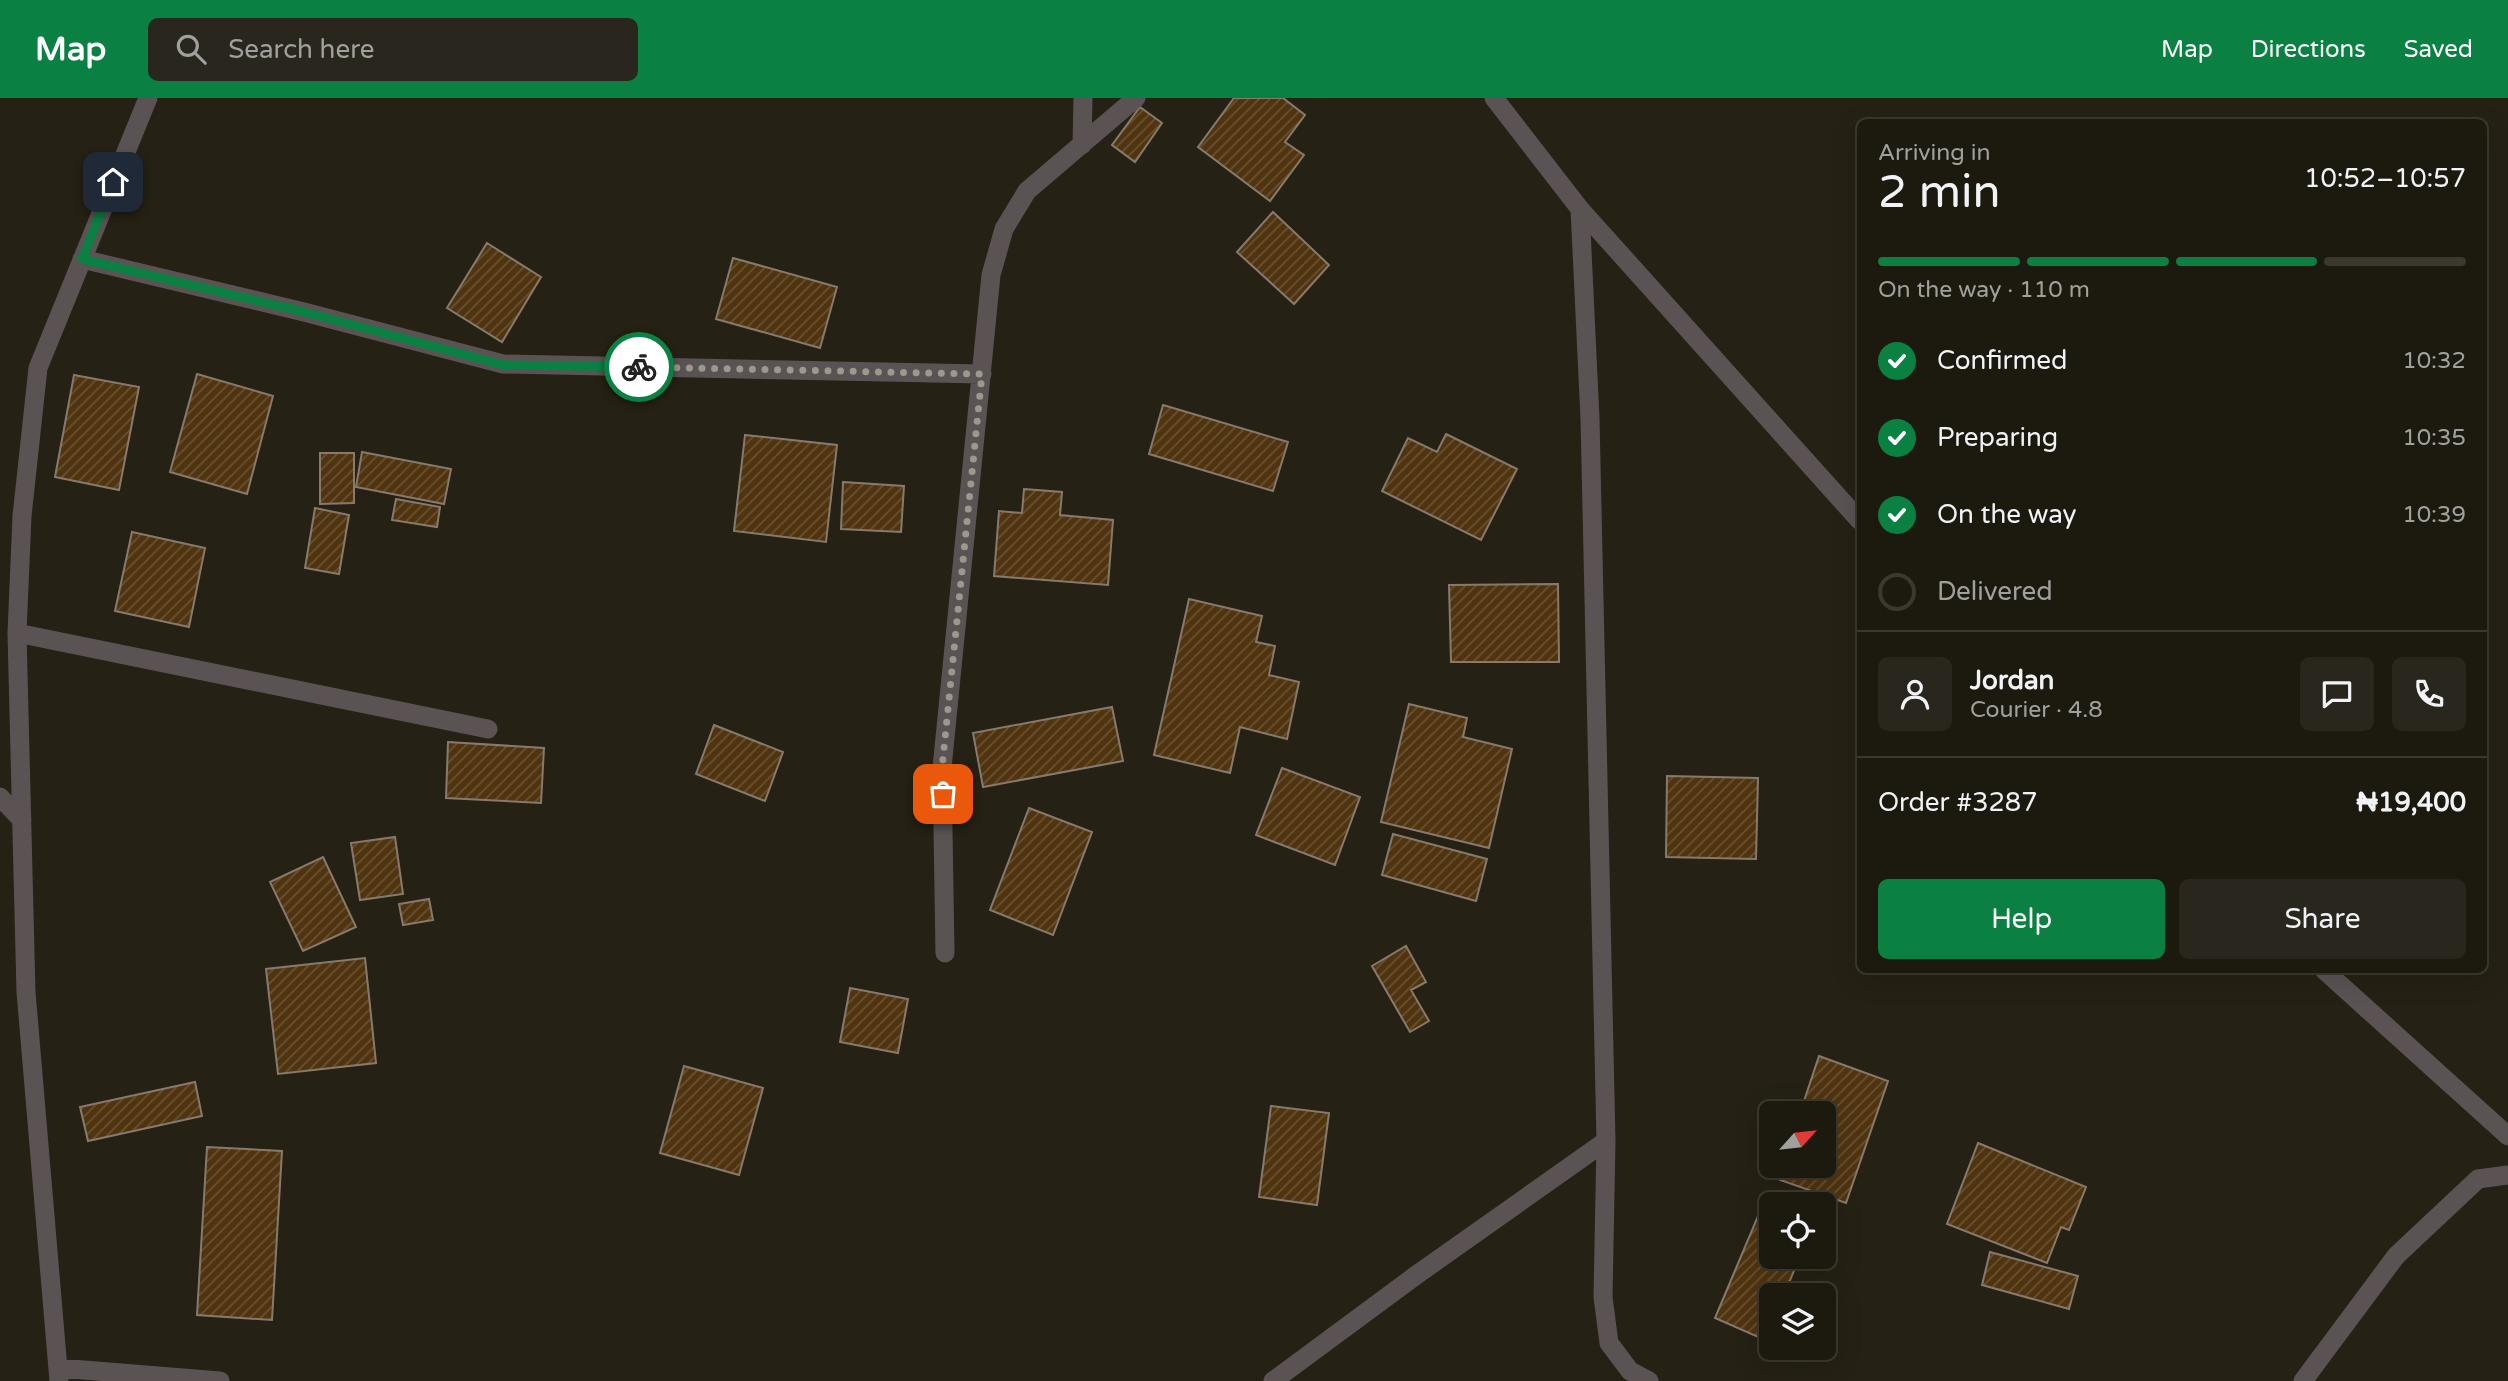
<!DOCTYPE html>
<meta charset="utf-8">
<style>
body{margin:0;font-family:"Varela Round",sans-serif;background:#29261d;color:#f1f3f6;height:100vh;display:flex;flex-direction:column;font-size:26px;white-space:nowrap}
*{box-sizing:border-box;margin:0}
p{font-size:23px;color:#a0a09e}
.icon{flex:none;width:38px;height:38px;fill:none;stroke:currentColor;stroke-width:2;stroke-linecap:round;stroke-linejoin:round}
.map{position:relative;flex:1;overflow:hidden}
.drawer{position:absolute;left:1857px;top:21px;width:630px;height:854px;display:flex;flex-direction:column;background:#1c190f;border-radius:10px;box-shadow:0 7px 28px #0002,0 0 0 2px #3a382f}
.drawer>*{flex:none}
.needle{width:46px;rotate:63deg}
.tools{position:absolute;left:1759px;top:1003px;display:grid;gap:14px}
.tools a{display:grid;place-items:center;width:77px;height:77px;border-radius:10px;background:#1c190f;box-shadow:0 7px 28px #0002,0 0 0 2px #3a382f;font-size:35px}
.pin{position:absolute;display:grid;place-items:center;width:60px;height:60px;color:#fff;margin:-30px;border-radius:14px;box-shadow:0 4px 10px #0006}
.courier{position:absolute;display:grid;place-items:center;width:70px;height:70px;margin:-35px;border:5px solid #0b8043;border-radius:50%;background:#fff;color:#222;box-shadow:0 2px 9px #0007}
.headline em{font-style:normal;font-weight:600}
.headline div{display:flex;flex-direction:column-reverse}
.headline{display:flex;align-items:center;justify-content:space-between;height:119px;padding:0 21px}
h1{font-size:46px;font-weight:600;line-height:52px}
.bar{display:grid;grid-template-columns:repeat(4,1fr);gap:10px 7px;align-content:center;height:84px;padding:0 21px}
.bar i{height:9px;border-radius:5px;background:#3a382f}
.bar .selected{background:#0b8043}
.bar p{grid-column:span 4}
.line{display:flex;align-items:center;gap:18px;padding:0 21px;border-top:2px solid #3a382f}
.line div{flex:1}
.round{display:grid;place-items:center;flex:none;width:74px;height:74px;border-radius:10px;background:#29261d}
ol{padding:0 21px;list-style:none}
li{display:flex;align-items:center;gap:21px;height:77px}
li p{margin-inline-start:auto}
li .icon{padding:7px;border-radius:50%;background:#0b8043;color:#fff;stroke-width:4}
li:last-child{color:#a0a09e}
li i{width:38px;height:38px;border:4px solid #3a382f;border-radius:50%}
.primary-button{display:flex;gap:14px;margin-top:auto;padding:14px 21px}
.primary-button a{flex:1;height:80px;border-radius:10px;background:#0b8043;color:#fff;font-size:28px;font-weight:600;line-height:80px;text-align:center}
.primary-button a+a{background:#29261d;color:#f1f3f6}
header{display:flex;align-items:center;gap:42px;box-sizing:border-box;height:98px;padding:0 35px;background:#0b8043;color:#fff}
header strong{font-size:33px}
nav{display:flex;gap:38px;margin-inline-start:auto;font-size:24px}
.search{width:490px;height:63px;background:#29261d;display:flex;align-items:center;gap:18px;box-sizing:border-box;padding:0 24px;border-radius:10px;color:#a0a09e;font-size:26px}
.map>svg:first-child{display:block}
.building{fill:url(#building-hatch);stroke:#877a6d;stroke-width:2}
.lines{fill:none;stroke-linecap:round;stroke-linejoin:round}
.minor{stroke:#5b5353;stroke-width:19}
.done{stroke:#9b998e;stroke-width:7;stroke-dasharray:0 12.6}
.route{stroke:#0b8043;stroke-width:9}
</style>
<header>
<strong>Map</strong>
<div class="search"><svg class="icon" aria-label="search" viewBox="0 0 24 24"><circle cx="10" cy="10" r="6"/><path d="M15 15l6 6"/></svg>Search here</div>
<nav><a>Map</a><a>Directions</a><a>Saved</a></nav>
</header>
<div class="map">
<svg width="2508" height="1283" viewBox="0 0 2508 1283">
<defs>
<pattern id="building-hatch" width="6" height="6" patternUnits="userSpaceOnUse" patternTransform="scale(1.75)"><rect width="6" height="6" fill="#503410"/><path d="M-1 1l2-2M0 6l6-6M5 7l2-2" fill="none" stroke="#695132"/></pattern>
</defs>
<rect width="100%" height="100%" fill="#252114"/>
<path class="building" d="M1234,0H1283L1305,17L1285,44L1304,57L1270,103L1198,49Z
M1140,9L1162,25L1135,64L1112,47Z
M1273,114L1329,167L1294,206L1237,154Z
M487,145L541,179L502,244L447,210Z
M733,160L837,189L820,250L716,221Z
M197,276L273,298L247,396L170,374Z
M74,277L139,289L119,392L55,379Z
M1163,307L1288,344L1273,393L1149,356Z
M1446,336L1517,371L1481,442L1382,393L1408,340L1437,354Z
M745,337L837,347L826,444L734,433Z
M362,354L451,371L444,406L356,389Z
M320,355H354V405L320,406Z
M843,384L904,388L901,434L841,431Z
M1024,391L1062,394L1060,417L1113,422L1108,487L994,478L999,413L1022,415Z
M396,401L440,409L437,429L392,422Z
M315,410L349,417L339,476L305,470Z
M132,434L205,450L189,529L115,513Z
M1558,486L1559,564H1451L1449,487Z
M1189,501L1262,518L1256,544L1275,548L1269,577L1299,584L1287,641L1240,629L1230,675L1154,657Z
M1409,606L1467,620L1463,639L1512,651L1489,750L1381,724Z
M1112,609L1123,663L983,689L973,635Z
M714,627L783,654L765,703L696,676Z
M448,644L544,650L541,705L446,700Z
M1282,670L1360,699L1335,767L1256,737Z
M1667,678L1758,680L1756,761L1666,759Z
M1029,710L1092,734L1053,837L990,812Z
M1393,736L1487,761L1476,803L1382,777Z
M395,739L403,796L360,802L351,745Z
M323,759L356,829L303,853L270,784Z
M429,801L433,822L403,827L399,806Z
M1406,848L1426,884L1411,892L1429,923L1410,934L1372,868Z
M365,860L376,965L278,976L266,871Z
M850,890L908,901L898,955L840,944Z
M1819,958L1888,983L1846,1105L1780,1082L1785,1068H1824V1015H1800Z
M684,968L763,990L739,1077L660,1055Z
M195,984L202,1018L88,1043L80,1009Z
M1271,1008L1329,1015L1317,1107L1259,1099Z
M1978,1045L2086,1089L2069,1132L2061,1129L2047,1165L1947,1126Z
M207,1049L282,1053L272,1222L197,1217Z
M1758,1118L1771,1124V1158H1800L1784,1197H1771V1229L1765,1242L1715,1220Z
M1990,1154L2078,1178L2069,1211L1982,1187Z"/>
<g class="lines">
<path class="minor" d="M1494,0L1580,111L1860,423
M1082,47L1083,0
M1580,111L1590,320L1606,1043L1603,1199L1609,1245L1630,1273L1649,1283
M82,161L304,214L503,266L982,276
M17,535L488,631
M0,699L22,722
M945,855L942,670L991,177L1004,131L1027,93L1136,0
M2324,872L2508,1038
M59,1270L220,1283
M59,1283L26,894L17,535L22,418L38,270L148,0
M1273,1283L1415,1178L1606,1043
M2303,1283L2396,1158L2478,1081L2508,1077"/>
</g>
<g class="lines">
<path class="done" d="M639,269L982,276L942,670L943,696"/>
<path class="route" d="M113,84L82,161L304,214L503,267L639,269"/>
</g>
</svg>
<div class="tools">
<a><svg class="needle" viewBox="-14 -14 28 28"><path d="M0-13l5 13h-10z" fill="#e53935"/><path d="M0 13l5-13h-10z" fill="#a0a09e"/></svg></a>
<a><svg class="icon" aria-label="locate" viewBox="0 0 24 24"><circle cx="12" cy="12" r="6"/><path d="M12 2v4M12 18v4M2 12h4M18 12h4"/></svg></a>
<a><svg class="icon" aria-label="layers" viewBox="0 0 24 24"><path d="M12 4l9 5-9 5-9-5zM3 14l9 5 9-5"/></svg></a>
</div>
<div class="pin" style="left:943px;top:696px;background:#ea580c"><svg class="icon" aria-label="bag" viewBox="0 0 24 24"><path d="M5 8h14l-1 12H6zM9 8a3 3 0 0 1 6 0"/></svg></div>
<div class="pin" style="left:113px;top:84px;background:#1f2937"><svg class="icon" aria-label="home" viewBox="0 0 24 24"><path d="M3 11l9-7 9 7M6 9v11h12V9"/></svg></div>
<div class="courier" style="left:639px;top:269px"><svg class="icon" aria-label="bike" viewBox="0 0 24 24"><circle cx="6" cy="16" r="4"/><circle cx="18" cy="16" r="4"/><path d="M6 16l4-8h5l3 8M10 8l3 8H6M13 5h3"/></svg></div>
<section class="drawer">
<div class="headline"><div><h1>2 min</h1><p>Arriving in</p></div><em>10:52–10:57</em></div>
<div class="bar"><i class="selected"></i><i class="selected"></i><i class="selected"></i><i></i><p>On the way · 110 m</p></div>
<ol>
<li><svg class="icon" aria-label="check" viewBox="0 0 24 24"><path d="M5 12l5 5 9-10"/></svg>Confirmed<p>10:32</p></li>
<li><svg class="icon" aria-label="check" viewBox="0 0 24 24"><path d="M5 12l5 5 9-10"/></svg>Preparing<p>10:35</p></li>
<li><svg class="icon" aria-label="check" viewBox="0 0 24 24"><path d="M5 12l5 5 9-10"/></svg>On the way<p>10:39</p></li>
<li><i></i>Delivered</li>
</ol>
<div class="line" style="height:126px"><a class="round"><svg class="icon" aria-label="person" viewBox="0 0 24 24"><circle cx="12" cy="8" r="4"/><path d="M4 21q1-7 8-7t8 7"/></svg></a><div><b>Jordan</b><p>Courier · 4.8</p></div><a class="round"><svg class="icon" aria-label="chat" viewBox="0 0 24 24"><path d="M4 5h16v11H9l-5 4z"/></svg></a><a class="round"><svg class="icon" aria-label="phone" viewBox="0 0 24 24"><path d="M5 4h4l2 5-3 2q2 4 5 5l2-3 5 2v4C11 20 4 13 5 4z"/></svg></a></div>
<div class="line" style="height:91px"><div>Order #3287</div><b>₦19,400</b></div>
<div class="primary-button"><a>Help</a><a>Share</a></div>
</section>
</div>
